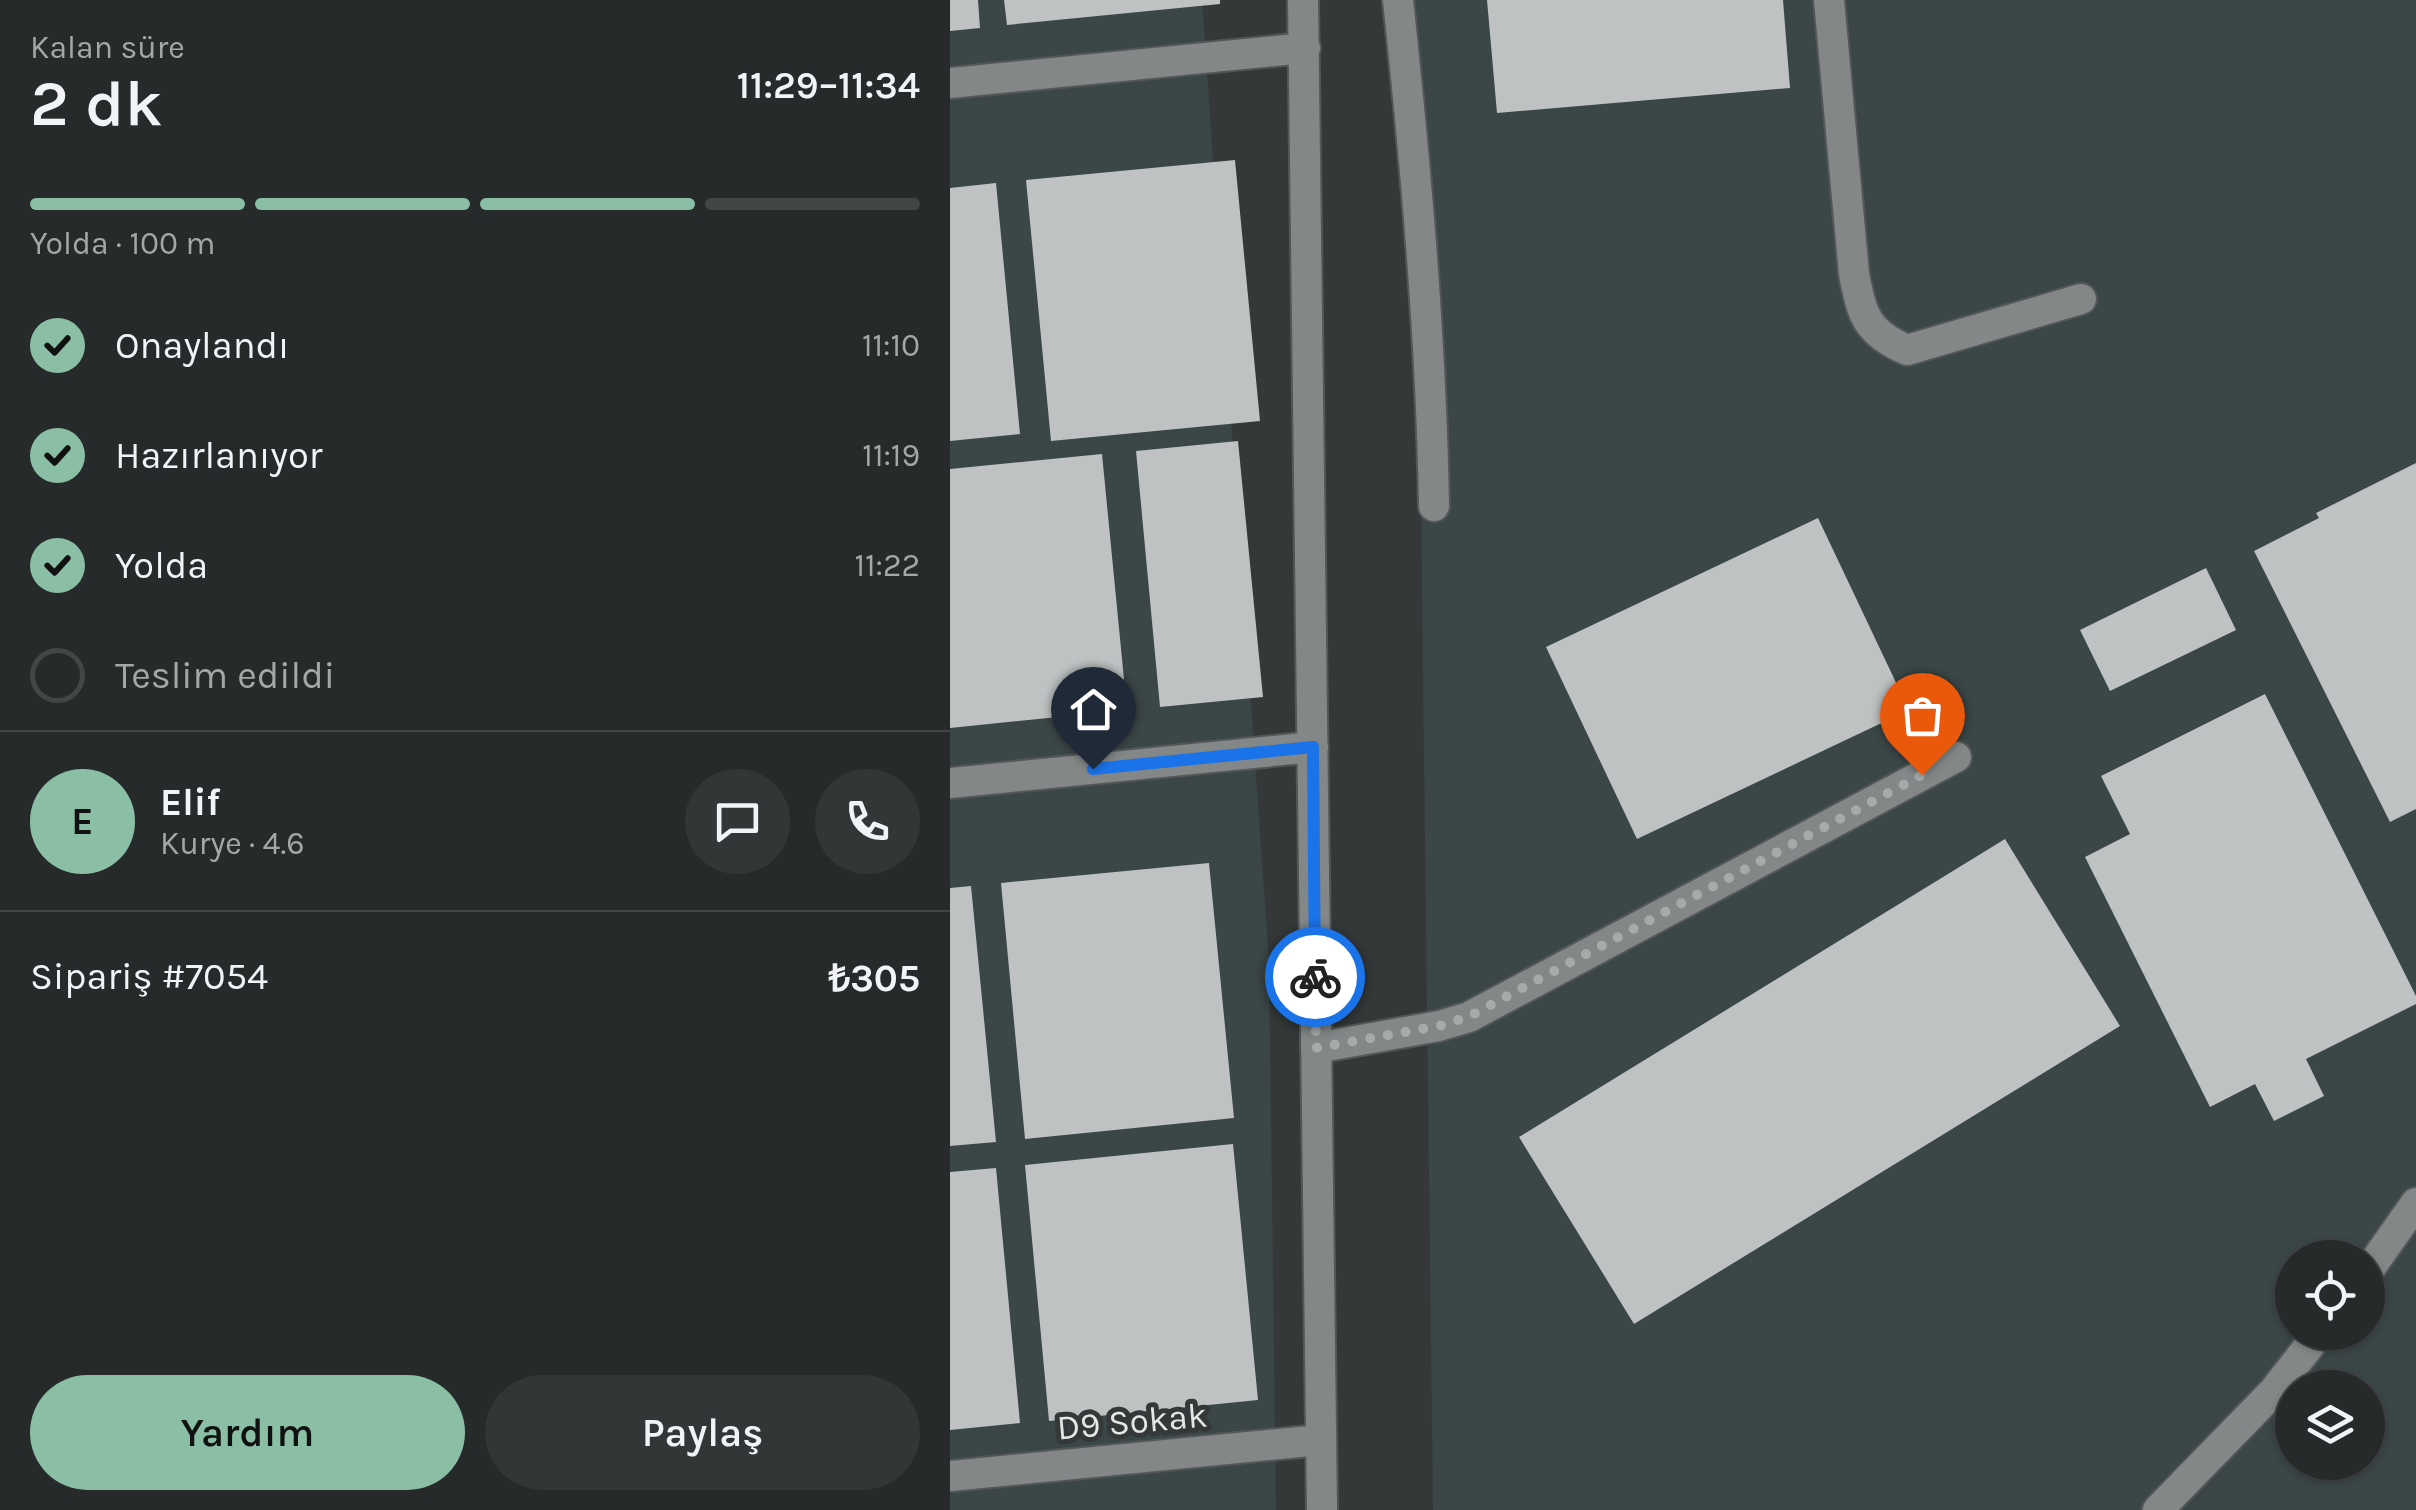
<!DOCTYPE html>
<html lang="tr">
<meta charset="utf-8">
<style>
body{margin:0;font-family:Karla,sans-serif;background:#333636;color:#f1f3f6;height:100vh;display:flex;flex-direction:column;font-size:38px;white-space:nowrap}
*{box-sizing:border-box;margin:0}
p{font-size:32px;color:#a4a7a8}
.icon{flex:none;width:55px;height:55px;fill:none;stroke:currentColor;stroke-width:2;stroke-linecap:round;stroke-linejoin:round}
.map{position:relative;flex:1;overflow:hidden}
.sheet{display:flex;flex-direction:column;background:#272a2a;width:950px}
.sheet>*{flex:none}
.tools{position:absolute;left:1325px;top:1240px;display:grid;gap:20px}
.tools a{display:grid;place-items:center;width:110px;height:110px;border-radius:50%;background:#272a2a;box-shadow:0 2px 8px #0004,0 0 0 2px #434647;font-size:50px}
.pin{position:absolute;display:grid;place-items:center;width:85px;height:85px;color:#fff;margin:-102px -42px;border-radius:50% 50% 50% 0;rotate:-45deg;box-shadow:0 0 10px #0007}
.pin .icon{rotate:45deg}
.courier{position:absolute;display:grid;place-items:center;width:100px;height:100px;margin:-50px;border:8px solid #1a73e8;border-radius:50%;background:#fff;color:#222;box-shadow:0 2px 12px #0007}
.overview em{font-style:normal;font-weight:600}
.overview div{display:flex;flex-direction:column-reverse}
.overview{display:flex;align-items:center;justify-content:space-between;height:170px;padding:0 30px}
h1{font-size:65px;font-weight:600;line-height:75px}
.bar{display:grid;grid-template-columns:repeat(4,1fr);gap:15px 10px;align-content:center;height:120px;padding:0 30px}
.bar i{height:12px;border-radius:8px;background:#434647}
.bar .selected{background:#8abfa5}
.bar p{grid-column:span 4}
.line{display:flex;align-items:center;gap:25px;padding:0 30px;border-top:2px solid #434647}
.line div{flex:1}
.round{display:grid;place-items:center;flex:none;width:105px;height:105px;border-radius:52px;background:#333636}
ol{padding:0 30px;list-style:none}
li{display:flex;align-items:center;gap:30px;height:110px}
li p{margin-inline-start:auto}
li .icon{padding:10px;border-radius:50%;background:#8abfa5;color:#111;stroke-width:4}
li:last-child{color:#a4a7a8}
li i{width:55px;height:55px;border:5px solid #434647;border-radius:50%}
.primary-button{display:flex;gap:20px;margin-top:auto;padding:20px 30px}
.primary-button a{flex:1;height:115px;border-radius:60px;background:#8abfa5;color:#111;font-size:40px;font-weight:600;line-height:115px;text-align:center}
.primary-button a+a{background:#333636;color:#f1f3f6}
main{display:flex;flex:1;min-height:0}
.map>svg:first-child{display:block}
.built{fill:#3b4646;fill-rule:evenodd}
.building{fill:#bec2c2}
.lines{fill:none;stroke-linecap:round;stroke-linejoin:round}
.minor-casing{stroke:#545757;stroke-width:34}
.minor{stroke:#838787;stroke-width:30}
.done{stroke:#a7aaaa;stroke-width:10;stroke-dasharray:0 18}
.route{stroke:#1a73e8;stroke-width:12}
.labels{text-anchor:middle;stroke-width:10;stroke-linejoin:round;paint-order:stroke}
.street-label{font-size:35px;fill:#e5e7e7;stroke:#343838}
</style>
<main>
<section class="sheet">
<div class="overview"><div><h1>2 dk</h1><p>Kalan süre</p></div><em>11:29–11:34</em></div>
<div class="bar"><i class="selected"></i><i class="selected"></i><i class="selected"></i><i></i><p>Yolda · 100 m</p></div>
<ol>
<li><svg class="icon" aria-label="check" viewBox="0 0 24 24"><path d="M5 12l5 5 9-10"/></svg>Onaylandı<p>11:10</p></li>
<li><svg class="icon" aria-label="check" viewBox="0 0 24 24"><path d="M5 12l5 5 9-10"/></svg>Hazırlanıyor<p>11:19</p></li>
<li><svg class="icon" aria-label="check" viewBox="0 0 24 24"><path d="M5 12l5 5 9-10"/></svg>Yolda<p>11:22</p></li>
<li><i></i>Teslim edildi</li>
</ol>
<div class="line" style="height:180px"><b class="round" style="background:#8abfa5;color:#111">E</b><div><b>Elif</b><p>Kurye · 4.6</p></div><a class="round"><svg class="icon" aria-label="chat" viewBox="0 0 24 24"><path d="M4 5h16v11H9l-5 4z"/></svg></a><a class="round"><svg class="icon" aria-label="phone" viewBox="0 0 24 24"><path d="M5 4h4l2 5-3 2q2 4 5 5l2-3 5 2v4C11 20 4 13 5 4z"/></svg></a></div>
<div class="line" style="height:130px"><div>Sipariş #7054</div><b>₺305</b></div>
<div class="primary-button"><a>Yardım</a><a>Paylaş</a></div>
</section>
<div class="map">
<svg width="1466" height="1510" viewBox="0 0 1466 1510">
<rect width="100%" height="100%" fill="#343838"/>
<path class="built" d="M0,0H252L319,962L326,1510H0Z
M465,0H1466V1510H483ZM1342,1258H1418V1332H1342ZM1342,1388H1418V1462H1342Z"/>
<path class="building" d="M0,0H28L30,28L0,31Z
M54,0H270V4L57,25Z
M537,0H833L840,88L547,113Z
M285,160L310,421L101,441L76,180Z
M46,183L70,434L0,441V188Z
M288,441L313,697L210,707L186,451Z
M152,454L177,710L0,728V469Z
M1466,463V809L1440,822L1304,551L1369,518L1366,513Z
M868,518L959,710L687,839L596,647Z
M1256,568L1286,630L1160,691L1130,630Z
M1315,694L1466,996V1004L1356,1059L1374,1096L1324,1121L1305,1084L1260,1107L1135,857L1180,834L1151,776Z
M1055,839L1170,1026L684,1324L569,1137Z
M259,863L284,1118L75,1139L51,883Z
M21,886L46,1142L0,1146V888Z
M283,1144L308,1400L99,1421L75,1165Z
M46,1168L70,1423L0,1430V1172Z"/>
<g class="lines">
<g class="minor-casing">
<path id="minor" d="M353,0L372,1510
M448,0C466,168 481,336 484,506
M879,0L904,274C912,315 916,332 957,350L1131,299
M0,83L355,48
M0,783L363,747
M366,1048L489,1026L519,1017L1006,757
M1418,1271L1466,1203
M0,1476L370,1440
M1208,1510L1324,1391L1370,1332"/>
</g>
<use href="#minor" class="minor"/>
</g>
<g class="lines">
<path class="done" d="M365,977L366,1048L489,1026L518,1017L972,775"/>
<path class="route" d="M143,769L363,747L365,977"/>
</g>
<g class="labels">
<g class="street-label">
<text transform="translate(182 1421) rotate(-5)" y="12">D9 Sokak</text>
</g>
</g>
</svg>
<div class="tools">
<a><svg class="icon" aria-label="locate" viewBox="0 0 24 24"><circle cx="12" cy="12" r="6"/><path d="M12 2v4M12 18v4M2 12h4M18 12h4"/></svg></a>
<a><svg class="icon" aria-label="layers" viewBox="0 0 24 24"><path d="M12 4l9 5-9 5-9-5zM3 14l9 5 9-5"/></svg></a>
</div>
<div class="pin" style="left:972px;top:775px;background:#ea580c"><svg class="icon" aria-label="bag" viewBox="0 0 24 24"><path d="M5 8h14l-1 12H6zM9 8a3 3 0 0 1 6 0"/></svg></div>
<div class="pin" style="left:143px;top:769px;background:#1f2937"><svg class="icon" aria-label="home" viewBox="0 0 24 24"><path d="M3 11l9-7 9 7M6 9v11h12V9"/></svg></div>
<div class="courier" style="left:365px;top:977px"><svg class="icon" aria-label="bike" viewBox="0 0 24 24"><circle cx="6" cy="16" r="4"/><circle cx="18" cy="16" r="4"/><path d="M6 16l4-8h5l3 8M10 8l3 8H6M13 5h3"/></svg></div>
</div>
</main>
